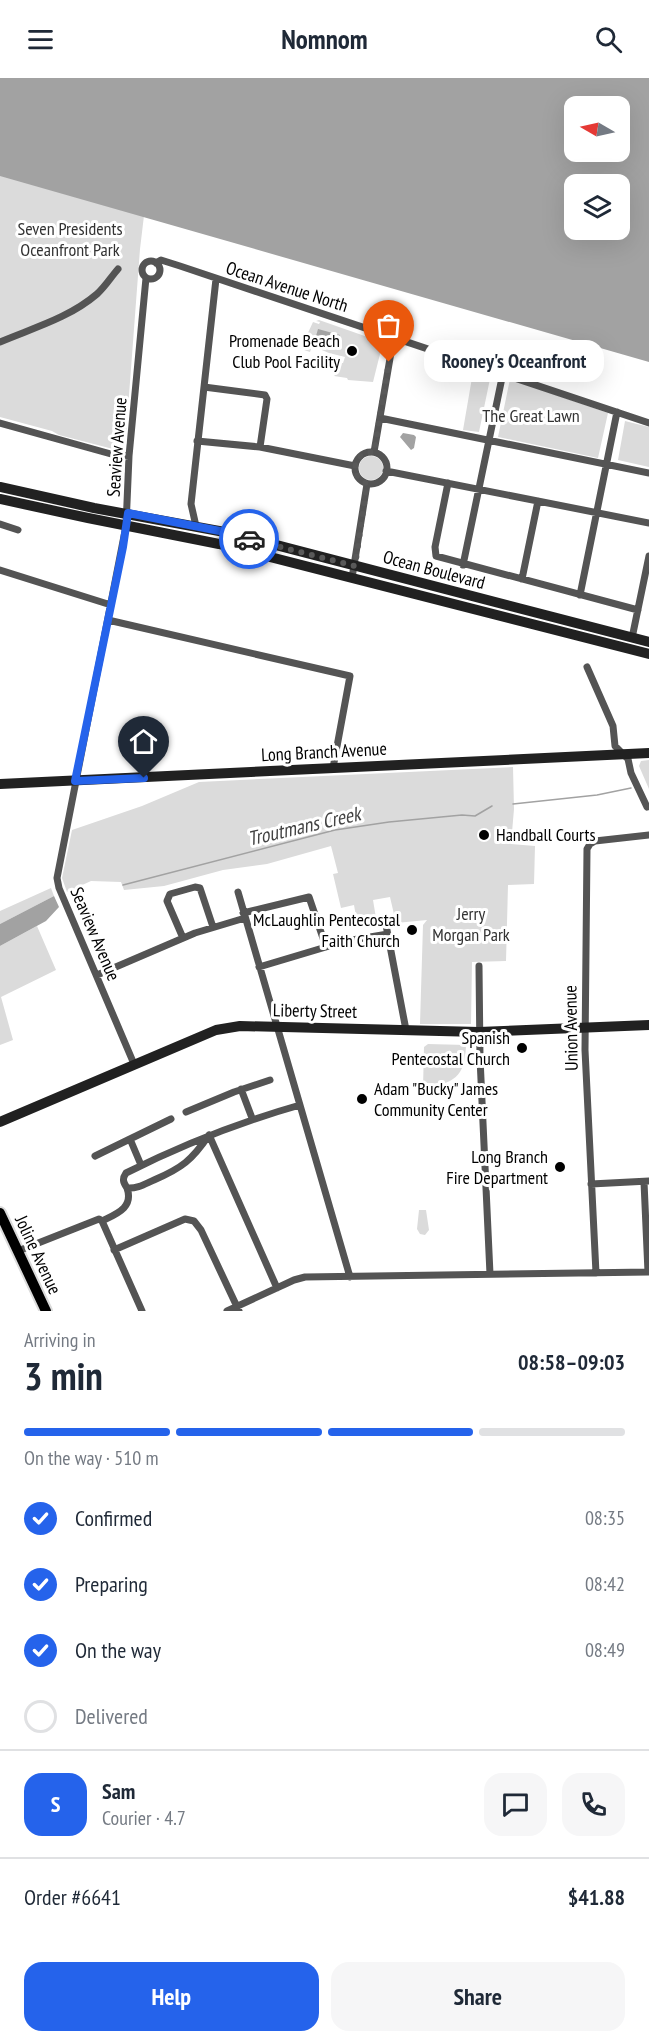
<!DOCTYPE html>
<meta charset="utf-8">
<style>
body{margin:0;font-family:"PT Sans Narrow",sans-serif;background:#f6f6f7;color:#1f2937;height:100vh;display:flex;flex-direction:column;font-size:22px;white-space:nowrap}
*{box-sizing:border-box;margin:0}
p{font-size:20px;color:#747a83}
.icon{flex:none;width:33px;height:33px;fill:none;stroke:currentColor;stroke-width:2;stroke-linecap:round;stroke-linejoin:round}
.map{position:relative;height:1233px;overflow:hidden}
.panel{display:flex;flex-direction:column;background:#fff;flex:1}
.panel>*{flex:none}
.needle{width:39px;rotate:279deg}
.controls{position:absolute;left:564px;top:18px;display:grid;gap:12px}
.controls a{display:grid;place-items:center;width:66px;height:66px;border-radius:12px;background:#fff;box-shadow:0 6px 24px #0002;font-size:30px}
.pin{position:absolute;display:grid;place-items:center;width:51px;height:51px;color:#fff;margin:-62px -26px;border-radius:50% 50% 50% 0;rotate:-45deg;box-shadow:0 0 6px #0007}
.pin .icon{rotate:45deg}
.courier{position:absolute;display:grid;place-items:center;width:60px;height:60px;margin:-30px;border:4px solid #2563eb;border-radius:50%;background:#fff;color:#222;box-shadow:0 2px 8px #0007}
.bubble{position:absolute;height:42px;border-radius:18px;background:#fff;box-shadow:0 6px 24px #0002;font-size:20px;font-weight:700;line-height:42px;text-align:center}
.summary em{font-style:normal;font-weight:700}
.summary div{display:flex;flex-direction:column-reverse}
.summary{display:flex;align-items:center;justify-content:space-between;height:102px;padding:0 24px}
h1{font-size:39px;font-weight:700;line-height:45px}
.bar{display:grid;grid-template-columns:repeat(4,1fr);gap:9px 6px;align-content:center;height:72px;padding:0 24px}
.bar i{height:8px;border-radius:4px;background:#e0e1e3}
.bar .on{background:#2563eb}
.bar p{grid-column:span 4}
.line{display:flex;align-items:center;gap:15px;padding:0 24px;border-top:2px solid #e0e1e3}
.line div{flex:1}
.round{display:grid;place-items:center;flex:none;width:63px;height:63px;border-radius:18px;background:#f6f6f7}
ol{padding:0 24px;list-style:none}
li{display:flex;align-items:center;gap:18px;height:66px}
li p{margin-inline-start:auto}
li .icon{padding:6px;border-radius:50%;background:#2563eb;color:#fff;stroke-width:4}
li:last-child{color:#747a83}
li i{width:33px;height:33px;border:3px solid #e0e1e3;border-radius:50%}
.action{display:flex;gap:12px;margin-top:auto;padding:12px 24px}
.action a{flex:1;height:69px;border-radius:18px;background:#2563eb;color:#fff;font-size:24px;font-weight:700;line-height:69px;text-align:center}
.action a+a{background:#f6f6f7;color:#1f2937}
header{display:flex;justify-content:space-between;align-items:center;height:78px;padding:0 24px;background:#fff;font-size:27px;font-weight:700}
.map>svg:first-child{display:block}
.green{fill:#dbdbdb}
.water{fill:#a2a2a2;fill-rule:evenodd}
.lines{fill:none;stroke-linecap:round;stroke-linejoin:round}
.stream{stroke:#a2a2a2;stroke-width:1.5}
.primary-casing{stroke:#dbdbdb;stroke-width:14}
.street{stroke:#545454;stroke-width:7}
.secondary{stroke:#212121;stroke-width:10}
.primary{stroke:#000;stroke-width:10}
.done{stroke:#595959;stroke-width:6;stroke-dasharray:0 10.8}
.route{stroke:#2563eb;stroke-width:8}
.poi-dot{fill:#000;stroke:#fff;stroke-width:2}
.labels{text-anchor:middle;stroke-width:6;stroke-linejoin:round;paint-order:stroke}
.park-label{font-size:18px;fill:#323232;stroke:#fff}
.street-label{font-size:18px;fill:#000;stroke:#fff}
.poi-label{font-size:18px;fill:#000;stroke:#fff;text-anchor:end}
.water-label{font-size:20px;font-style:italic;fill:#434343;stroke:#fff}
</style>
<header><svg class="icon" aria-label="menu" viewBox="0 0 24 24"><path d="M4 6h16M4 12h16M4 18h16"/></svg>Nomnom<svg class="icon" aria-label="search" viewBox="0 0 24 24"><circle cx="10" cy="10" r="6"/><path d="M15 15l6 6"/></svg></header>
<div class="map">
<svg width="649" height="1233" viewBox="0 0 649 1233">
<rect width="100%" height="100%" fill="#fff"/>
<path class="green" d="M0,58L148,104L140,171L126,357C124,365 121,370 113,371L59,357L52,353L0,339Z
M319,242L379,263L382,268L373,304L348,302L347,300L334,298L337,295L341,285H343L345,279L329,275L312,268L310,274L304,272V269L308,270L311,260L307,257L313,244L319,246L320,244L316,243Z
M478,291L491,296L479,354L463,352L473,294Z
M510,301L608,335L598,380L498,359Z
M625,343L649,349V389L618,382Z
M359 390a12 12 0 1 1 24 0a12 12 0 1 1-24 0Z
M649,682V711L639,688L641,683Z
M513,689L514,731L511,766L535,768L534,806L508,807L506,883L472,884L471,946H420L423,847L427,842L396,845L390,819L373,822L377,846L358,850L354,827L341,830L333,796L338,795L331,768L267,786L223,792L164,808L124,812L121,804L91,803L67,814L62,800L72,752L142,728L199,704Z
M51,810L54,818L0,846V833Z
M37,848L56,892L1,919L13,962L0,967V868Z
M428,966L466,967C465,1000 454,1005 423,1010L424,969Z
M419,1132H426L429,1152L425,1157L420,1156L417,1151Z"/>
<path class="water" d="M0,0H649V284L0,98ZM620,28V74H574V28ZM620,106V152H574V106Z
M318,251L340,257L335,272L314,265Z
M403,355L414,357L416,359L414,370L411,372L400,359Z
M54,818L59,829L46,843L0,868V846Z"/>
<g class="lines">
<path class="stream" d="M513,726L597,717L631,710
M123,807L335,752L389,744L462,737L475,738L492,728"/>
<g class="primary-casing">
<path id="primary" d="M0,1135L46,1233"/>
</g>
<path class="street" d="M142 192a9 9 0 1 1 18 0a9 9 0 1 1-18 0Z
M156,185L161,182L180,188L649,345
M0,264C33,250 69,240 97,216C105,209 111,199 118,191
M204,309L265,317L267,321L260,369
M380,340L649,395
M0,345L111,376L129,378
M197,363L260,369L355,388
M374,374L394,257
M355 390a16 16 0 1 1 32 0a16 16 0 1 1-32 0Z
M386,393L649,445
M448,405L435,469L436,478L638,532
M0,446L18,452
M196,448L191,426L216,201
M463,487L503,295
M0,492L111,527
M352,500L367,406
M522,501L538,423
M580,517L617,334
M108,542L350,598L333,690
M632,560L649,478
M587,589L613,648L615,668L628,681L631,695L647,729
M238,814L350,1199
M243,835L309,819L326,869
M386,847L406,952
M183,860L167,823L170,816L195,809L200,810L213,849
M479,888L480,980L490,1196
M259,889L346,863L388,856
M97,897L195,855L245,840
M134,986L59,810L57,800L126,448L129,378L146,200
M241,1011L252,1040
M186,1034L234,1014L270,1002
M209,1057C192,1082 182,1090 154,1102C145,1106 137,1111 127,1110C123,1104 122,1101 126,1095C182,1067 240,1044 300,1027
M209,1057L277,1210
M130,1061L141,1087
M95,1078L171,1041
M644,1104L648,1194
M591,1106L649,1103
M102,1143C116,1136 134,1130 127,1110
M114,1172L185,1141L194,1143L201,1152L239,1233
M18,1173L99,1141L102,1143L142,1233
M596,1195L585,972L587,771L590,766L595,763L649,757
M227,1233L294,1202L305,1199L649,1194"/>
<path class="secondary" d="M0,409L94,430L230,455L649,564
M0,421L88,440L219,466L649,576
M0,706L649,675
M0,1044L216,952L240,948L479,954L649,947"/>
<use href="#primary" class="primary"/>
</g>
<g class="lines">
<path class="done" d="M249,461L355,488L367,406L356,397C353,384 359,374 374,374L389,284"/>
<path class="route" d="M144,700L75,703L123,469L128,435L230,455L249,461"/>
</g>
<g class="poi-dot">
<circle cx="352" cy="273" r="6"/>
<circle cx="484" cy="757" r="6"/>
<circle cx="412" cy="852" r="6"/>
<circle cx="522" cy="970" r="6"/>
<circle cx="362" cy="1021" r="6"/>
<circle cx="560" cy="1089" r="6"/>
</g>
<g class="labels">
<g class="park-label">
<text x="70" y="157">Seven Presidents<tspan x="70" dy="21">Oceanfront Park</tspan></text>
<text x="531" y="344">The Great Lawn</text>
<text x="471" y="842">Jerry<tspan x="471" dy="21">Morgan Park</tspan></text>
</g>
<g class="street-label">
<text transform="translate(287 209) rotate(18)" y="6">Ocean Avenue North</text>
<text transform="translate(117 369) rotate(-86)" y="6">Seaview Avenue</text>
<text transform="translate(434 492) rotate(15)" y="6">Ocean Boulevard</text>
<text transform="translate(324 674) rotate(-3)" y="6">Long Branch Avenue</text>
<text transform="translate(95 856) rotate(67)" y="6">Seaview Avenue</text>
<text transform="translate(315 933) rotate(1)" y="6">Liberty Street</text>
<text transform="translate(571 950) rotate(-91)" y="6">Union Avenue</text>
<text transform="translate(38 1177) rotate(65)" y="6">Joline Avenue</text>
</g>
<g class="poi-label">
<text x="340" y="269">Promenade Beach<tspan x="340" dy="21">Club Pool Facility</tspan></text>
<text x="496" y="763" text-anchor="start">Handball Courts</text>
<text x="400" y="848">McLaughlin Pentecostal<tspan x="400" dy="21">Faith Church</tspan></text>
<text x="510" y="966">Spanish<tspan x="510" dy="21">Pentecostal Church</tspan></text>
<text x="374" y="1017" text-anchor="start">Adam "Bucky" James<tspan x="374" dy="21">Community Center</tspan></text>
<text x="548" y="1085">Long Branch<tspan x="548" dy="21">Fire Department</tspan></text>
</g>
<g class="water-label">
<text transform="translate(304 748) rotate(-13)" y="7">Troutmans Creek</text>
</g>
</g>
</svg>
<div class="controls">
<a><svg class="needle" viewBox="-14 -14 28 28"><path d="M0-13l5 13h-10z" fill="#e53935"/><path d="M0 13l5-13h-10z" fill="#747a83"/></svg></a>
<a><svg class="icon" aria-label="layers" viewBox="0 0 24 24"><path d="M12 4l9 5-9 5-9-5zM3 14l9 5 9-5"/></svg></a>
</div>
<div class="pin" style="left:389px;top:284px;background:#ea580c"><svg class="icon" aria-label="bag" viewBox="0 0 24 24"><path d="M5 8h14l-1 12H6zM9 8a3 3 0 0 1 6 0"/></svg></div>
<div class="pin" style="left:144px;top:700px;background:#1f2937"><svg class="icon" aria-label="home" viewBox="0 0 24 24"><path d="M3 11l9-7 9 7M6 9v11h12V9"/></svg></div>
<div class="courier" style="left:249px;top:461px"><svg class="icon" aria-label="car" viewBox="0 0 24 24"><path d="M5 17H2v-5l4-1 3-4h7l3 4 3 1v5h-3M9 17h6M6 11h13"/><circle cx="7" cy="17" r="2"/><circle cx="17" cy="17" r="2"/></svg></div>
<div class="bubble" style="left:424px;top:262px;width:180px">Rooney's Oceanfront</div>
</div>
<section class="panel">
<div class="summary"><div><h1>3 min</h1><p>Arriving in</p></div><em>08:58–09:03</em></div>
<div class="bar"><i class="on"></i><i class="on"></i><i class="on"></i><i></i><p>On the way · 510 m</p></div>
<ol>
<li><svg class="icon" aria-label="check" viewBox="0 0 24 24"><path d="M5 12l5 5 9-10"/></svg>Confirmed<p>08:35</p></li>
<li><svg class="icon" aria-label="check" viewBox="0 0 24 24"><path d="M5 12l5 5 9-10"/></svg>Preparing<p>08:42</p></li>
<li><svg class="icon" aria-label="check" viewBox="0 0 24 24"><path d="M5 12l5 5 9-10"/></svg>On the way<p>08:49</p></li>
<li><i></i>Delivered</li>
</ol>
<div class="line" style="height:108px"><b class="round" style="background:#2563eb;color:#fff">S</b><div><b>Sam</b><p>Courier · 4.7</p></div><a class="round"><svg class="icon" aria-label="chat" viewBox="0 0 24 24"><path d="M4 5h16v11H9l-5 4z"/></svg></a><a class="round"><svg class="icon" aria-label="phone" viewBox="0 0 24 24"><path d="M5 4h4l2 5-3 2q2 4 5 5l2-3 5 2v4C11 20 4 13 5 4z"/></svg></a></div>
<div class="line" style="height:78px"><div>Order #6641</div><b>$41.88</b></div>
<div class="action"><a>Help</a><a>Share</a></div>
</section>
